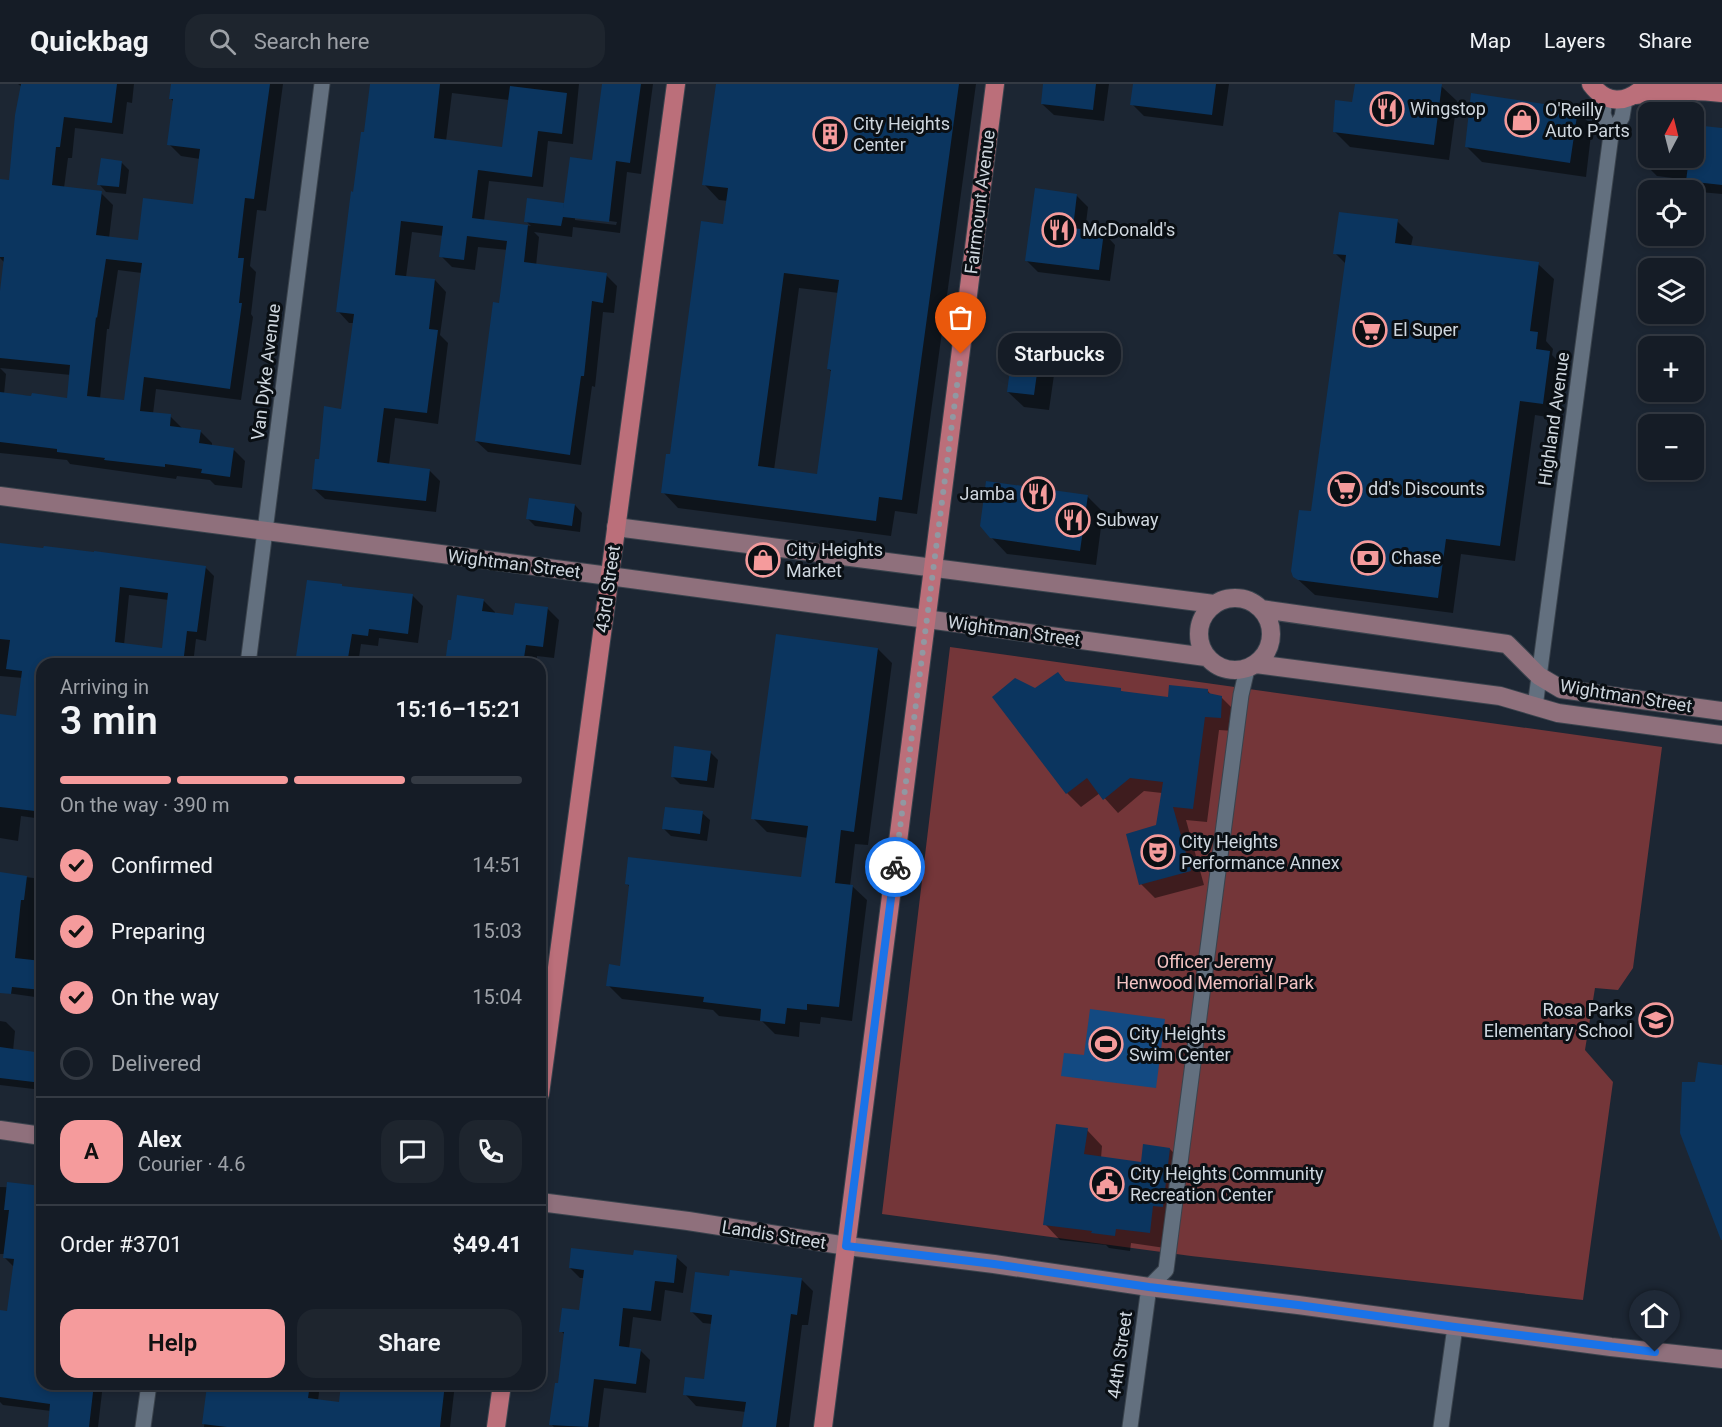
<!DOCTYPE html>
<meta charset="utf-8">
<style>
body{margin:0;font-family:Roboto,sans-serif;background:#1e252e;color:#f1f3f6;height:100vh;display:flex;flex-direction:column;font-size:22px;white-space:nowrap}
*{box-sizing:border-box;margin:0}
p{font-size:20px;color:#9da1a7}
.icon{flex:none;width:33px;height:33px;fill:none;stroke:currentColor;stroke-width:2;stroke-linecap:round;stroke-linejoin:round}
.map{position:relative;flex:1;overflow:hidden}
.panel{position:absolute;left:36px;top:574px;width:510px;height:732px;display:flex;flex-direction:column;background:#151c26;border-radius:18px;box-shadow:0 3px 9px #0003,0 0 0 2px #343a43}
.panel>*{flex:none}
.needle{width:39px;rotate:7deg}
.controls{position:absolute;left:1638px;top:18px;display:grid;gap:12px}
.controls a{display:grid;place-items:center;width:66px;height:66px;border-radius:12px;background:#151c26;box-shadow:0 3px 9px #0003,0 0 0 2px #343a43;font-size:30px}
.pin{position:absolute;display:grid;place-items:center;width:51px;height:51px;color:#fff;margin:-62px -26px;border-radius:50% 50% 50% 0;rotate:-45deg;box-shadow:0 0 6px #0007}
.pin .icon{rotate:45deg}
.courier{position:absolute;display:grid;place-items:center;width:60px;height:60px;margin:-30px;border:4px solid #1a73e8;border-radius:50%;background:#fff;color:#222;box-shadow:0 2px 8px #0007}
.bubble{position:absolute;height:42px;border-radius:18px;background:#151c26;box-shadow:0 3px 9px #0003,0 0 0 2px #343a43;font-size:20px;font-weight:600;line-height:42px;text-align:center}
.overview em{font-style:normal;font-weight:600}
.overview div{display:flex;flex-direction:column-reverse}
.overview{display:flex;align-items:center;justify-content:space-between;height:102px;padding:0 24px}
h1{font-size:39px;font-weight:600;line-height:45px}
.bar{display:grid;grid-template-columns:repeat(4,1fr);gap:9px 6px;align-content:center;height:72px;padding:0 24px}
.bar i{height:8px;border-radius:4px;background:#343a43}
.bar .on{background:#f59b9c}
.bar p{grid-column:span 4}
.line{display:flex;align-items:center;gap:15px;padding:0 24px;border-top:2px solid #343a43}
.line div{flex:1}
.round{display:grid;place-items:center;flex:none;width:63px;height:63px;border-radius:18px;background:#1e252e}
ol{padding:0 24px;list-style:none}
li{display:flex;align-items:center;gap:18px;height:66px}
li p{margin-inline-start:auto}
li .icon{padding:6px;border-radius:50%;background:#f59b9c;color:#111;stroke-width:4}
li:last-child{color:#9da1a7}
li i{width:33px;height:33px;border:3px solid #343a43;border-radius:50%}
.cta{display:flex;gap:12px;margin-top:auto;padding:12px 24px}
.cta a{flex:1;height:69px;border-radius:18px;background:#f59b9c;color:#111;font-size:24px;font-weight:600;line-height:69px;text-align:center}
.cta a+a{background:#1e252e;color:#f1f3f6}
header{display:flex;align-items:center;gap:36px;box-sizing:border-box;height:84px;padding:0 30px;background:#151c26;border-bottom:2px solid #343a43}
header strong{font-size:28px}
nav{display:flex;gap:33px;margin-inline-start:auto;font-size:21px}
.search{width:420px;height:54px;background:#1e252e;display:flex;align-items:center;gap:15px;box-sizing:border-box;padding:0 21px;border-radius:18px;color:#9da1a7;font-size:22px}
.map>svg:first-child{display:block}
.green{fill:#743639}
.water{fill:#134a82}
.shadow{fill:#0007;fill-rule:evenodd}
.building{fill:#0b355f;fill-rule:evenodd}
.lines{fill:none;stroke-linecap:round;stroke-linejoin:round}
.street-casing{stroke:#3a434d;stroke-width:17}
.secondary-casing{stroke:#3a434d;stroke-width:20}
.primary-casing{stroke:#3a434d;stroke-width:20}
.street{stroke:#63707f;stroke-width:15}
.secondary{stroke:#8f707c;stroke-width:18}
.primary{stroke:#bb6f7a;stroke-width:18}
.done{stroke:#9098a2;stroke-width:6;stroke-dasharray:0 10.8}
.route{stroke:#1a73e8;stroke-width:8}
.labels{text-anchor:middle;stroke-width:6;stroke-linejoin:round;paint-order:stroke}
.poi-label{font-size:18px;fill:#ced6de;stroke:#0a0f14;text-anchor:start}
.street-label{font-size:18px;fill:#ced6de;stroke:#0a0f14}
.park-label{font-size:18px;fill:#f3c2c2;stroke:#0a0f14}
</style>
<header>
<strong>Quickbag</strong>
<div class="search"><svg class="icon" aria-label="search" viewBox="0 0 24 24"><circle cx="10" cy="10" r="6"/><path d="M15 15l6 6"/></svg>Search here</div>
<nav><a>Map</a><a>Layers</a><a>Share</a></nav>
</header>
<div class="map">
<svg width="1722" height="1343" viewBox="0 0 1722 1343">
<rect width="100%" height="100%" fill="#1c2633"/>
<path class="green" d="M950,563L1662,663L1633,884L1618,906L1595,904L1585,966L1613,998L1583,1216L1191,1172L882,1130Z"/>
<path class="water" d="M1090,925L1165,935L1156,1004L1061,992L1064,969L1084,971Z"/>
<path class="shadow" d="M18,0H134L132,19L127,18L123,50L75,44L72,74H68L64,104L101,109L113,121L109,154L139,158L194,122L200,75L181,72L169,60L174,18L170,14L172,0H283L266,127L257,126L250,182L256,188L251,230L253,233L241,316L156,305L153,330L170,332L182,344L200,347L212,359V362L233,365L245,377L242,404L215,401L210,396L177,392L176,395L70,380L67,376L0,369V220L5,179L0,174V112L10,98L22,3ZM118,186L142,189L125,318L100,315L107,245H109ZM0,284L71,291L68,315L4,310L6,290Z
M372,0H579L573,60L548,57L543,103L489,97L484,137L531,142L526,137L564,120L593,78L604,0H653L641,90L627,88L620,149L573,143L572,153L534,148L539,153L536,182L606,191L617,202L614,229L603,228L595,303L592,302L581,381L488,368L476,357L500,221L508,166L478,163L475,186L452,183L441,172L444,152L412,148L406,193L435,196L446,208L440,251L448,259L438,340L395,334L389,381L429,386L440,397L436,428L325,415L313,404L320,377L342,326L354,239H349L338,227L355,109L366,50ZM452,9L509,16L504,64L446,57ZM575,132L617,138L616,141L575,136Z
M717,0H976L917,430L895,427L891,452L678,424L663,408L724,142L728,117L719,116L704,100ZM799,204L839,209L828,285L832,288L818,392L774,386Z
M1045,0H1109L1104,37L1054,31L1042,20Z
M1135,0H1229L1223,42L1144,32L1132,20Z
M1356,0H1427L1441,2L1457,17L1449,76L1350,63L1334,47L1353,19Z
M1577,26L1592,42L1586,93L1482,78L1467,63Z
M1694,42L1722,46V110L1700,108L1688,96L1657,92L1646,81L1648,57V74H1694Z
M121,78L129,86L126,110L106,108L99,100Z
M1076,111L1088,123L1085,147L1104,149L1115,161L1110,197L1038,188L1027,177Z
M1397,137L1413,153L1411,162L1538,180L1554,195L1546,257L1553,265L1552,271L1565,284L1559,335L1535,331L1515,477L1461,470L1453,529L1315,511L1294,492L1312,429L1346,180L1335,169Z
M1040,261L1056,277L1049,326L1024,323L1008,308Z
M1087,412L1103,428L1096,481L1007,470L991,453Z
M575,421L582,429L580,448L535,442L528,435Z
M0,460L205,483L214,492L206,557L196,555L193,580H42V735L21,732L18,757L0,754V632L18,634L23,594L0,592ZM129,511L169,516L163,566L124,561Z
M308,497L344,504L413,512L423,522L418,559L379,554L378,562L361,560L358,580H296Z
M483,516L495,528V530L514,532L547,524L559,536L554,574L537,572L536,580H446L449,558H452Z
M878,565L892,579L868,761L855,760L850,802H852L867,816L852,937L821,933L820,940L800,938L799,953L775,950L762,937L719,932L713,926L622,915L608,901L621,883L630,803L627,800L803,794L808,754L767,748L753,734Z
M1058,590L1066,598L1120,606L1124,609L1170,615L1208,607L1212,612L1222,614L1236,628L1234,647L1219,646L1207,738L1186,736L1204,801L1155,814L1141,800L1157,742L1162,709L1144,707L1118,729L1100,709L1081,723L1067,709L1035,605Z
M540,617L548,625L544,657L547,659L540,703Z
M710,668L718,676L714,704L680,700L672,692Z
M702,729L710,736L707,757L671,752L664,745Z
M0,790L42,795V924L35,917V913L0,908Z
M0,937L6,938L15,947L13,967L42,970V1006L0,1001Z
M1087,1046L1102,1062L1101,1074L1143,1080L1170,1065L1185,1081L1165,1164L1131,1159L1130,1167L1109,1164L1106,1161L1060,1156L1045,1140Z
M0,1103L42,1104V1300H103L98,1343H49L51,1327L3,1321L0,1318V1227L8,1228L14,1183L4,1173L5,1170H0Z
M634,1173H676L687,1183L683,1209L665,1206L661,1237L633,1233L629,1265L640,1266L650,1276L646,1309L604,1304L599,1343H554L551,1340L559,1301L565,1251L561,1247L580,1228L584,1194H580L570,1184Z
M731,1194L801,1195L813,1207L808,1241H802L789,1343H744L746,1328L696,1322L685,1310L706,1297L712,1240L703,1239L692,1228Z
M209,1300H320L318,1317L340,1320L343,1300H455L450,1343H204Z"/>
<path class="building" d="M21,0H117L112,39L64,33L60,63H56L52,101L102,107L96,151L138,156L143,114L193,120L200,65L167,61L173,15H169L171,0H270L254,115L245,114L238,174H244L239,219H242L230,305L144,293L140,327L171,330L170,342L201,346L199,359L234,364L230,393L201,389L202,385L165,380V383L104,376L105,374L57,368V365L0,358V308L31,312L32,309L67,314L70,281L0,274V207L4,173H0V95L9,96L15,31ZM106,175L142,179L124,316L87,312L96,233L97,234Z
M370,0H440L434,54L502,63L510,2L567,9L562,50L538,47L532,93L478,86L472,134L528,141L524,178L607,189L603,219L592,217L584,292H581L570,371L475,357L493,218L499,219L507,157L467,152L464,176L439,173L443,142L401,137L395,191L435,195L429,245L438,246L427,329L384,324L377,378L430,385L426,417L312,405L315,375H319L324,322L341,325L354,230L336,228L351,107L353,108L361,48H364Z
M602,0H641L630,79L616,77L609,138L563,133L561,142L524,138L527,114L564,119L563,126L570,73L592,76Z
M716,0H959L902,416L879,413L876,437L661,409L666,370H670L701,137L723,140L728,104L702,101ZM784,189L839,196L827,285L831,286L817,390L758,382Z
M1043,0H1096L1093,26L1041,20Z
M1133,0H1216L1212,31L1130,21Z
M1355,0H1442L1434,61L1333,48L1335,16L1352,18Z
M1471,9L1578,25L1570,79L1465,63Z
M1694,41L1722,44V101L1686,97L1689,74H1694Z
M101,74L122,77L119,103L97,101Z
M1035,104L1077,110L1073,144L1104,148L1099,186L1025,177Z
M1339,128L1398,135L1395,159L1539,178L1530,247L1538,248L1536,265L1550,267L1543,320L1520,317L1500,462L1446,455L1438,514L1298,496L1293,493L1291,487L1299,426L1311,427L1346,171L1333,170Z
M1014,256L1041,260L1034,311L1007,308Z
M986,397L1088,411L1080,467L990,454L980,442Z
M529,414L575,420L572,442L526,435Z
M0,459L43,464L44,462L94,468V467L206,482L197,548L187,547L183,580H42V689L40,688L35,727L0,723V630L16,632L22,587L6,585L10,556L0,555ZM120,503L168,509L162,564L115,558Z
M307,496L342,500V502L413,510L408,550L369,545L368,552L352,550L347,580H295Z
M457,511L484,515L482,527L513,531L515,519L548,523L543,563L526,561L523,580H445L448,556H451Z
M776,550L878,564L854,748L841,746L835,799L853,801L839,923L807,920V926L787,924L785,940L760,937L761,925L703,918L704,913L606,902L609,880L620,882L629,801L625,800L628,773L801,793L808,742L751,735Z
M1058,588L1065,597L1121,604V607L1168,613L1169,601L1208,605V609L1222,612L1221,634L1205,633L1193,725L1173,723L1191,787L1139,801L1126,750L1156,741L1163,698L1130,694L1103,716L1087,694L1066,710L992,613L1015,594L1035,604Z
M674,662L711,667L707,697L671,693Z
M665,723L703,727L700,750L662,745Z
M0,788L27,792L24,816H21L15,874L42,877V906L12,903L11,910L0,909Z
M0,963L42,969V999L0,994Z
M1698,978L1722,981V1156H1721L1680,1049L1682,998H1695Z
M1056,1040L1088,1044L1084,1070L1141,1078L1143,1060L1170,1064L1163,1123L1153,1122L1150,1149L1116,1145L1115,1152L1091,1149L1092,1147L1043,1141Z
M7,1098L42,1102V1300H94L89,1343H48L50,1320L0,1313V1226L7,1227L14,1175L3,1174L9,1126H4Z
M571,1164L633,1171L634,1166L677,1171L674,1199L655,1197L651,1227L623,1224L619,1262L641,1265L636,1300L594,1295L588,1343L549,1341L555,1299H558L564,1248H559L562,1224L579,1226L584,1186L569,1184Z
M730,1186L802,1194L797,1231L791,1230L776,1343H742L746,1318L683,1311L685,1293L704,1295L712,1231L690,1228L695,1188L729,1192Z
M228,1300H310L308,1314L339,1318L341,1300H445L440,1343H227L202,1340L207,1302L228,1305Z"/>
<g class="lines">
<g class="street-casing">
<path id="street" d="M1605,13L1603,30L1611,51
M248,580L322,0
M1535,623L1611,51L1622,33L1625,15
M143,1343L149,1300
M1130,1343L1149,1203L1166,1186L1241,611L1247,585
M1441,1343L1455,1243"/>
</g>
<g class="secondary-casing">
<path id="secondary" d="M0,412L609,492L1206,573
M616,443L1214,520
M1199 550a36 36 0 1 1 72 0a36 36 0 1 1-72 0Z
M1261,525L1507,560L1539,592L1561,605L1722,627
M1256,580L1500,612L1558,629L1722,651
M0,1046L42,1052
M540,1118L688,1137L847,1162L994,1180L1149,1203L1298,1221L1611,1263L1722,1275"/>
</g>
<g class="primary-casing">
<path id="primary" d="M1591,0C1606,20 1625,20 1643,4
M1635,11C1664,7 1692,5 1722,9
M540,1010L676,0
M496,1343L502,1300
M823,1343L995,0"/>
</g>
<use href="#street" class="street"/>
<use href="#secondary" class="secondary"/>
<use href="#primary" class="primary"/>
</g>
<g class="lines">
<path class="done" d="M895,783L961,270"/>
<path class="route" d="M895,783L846,1162L994,1180L1149,1203L1298,1221L1455,1243L1655,1268"/>
</g>
<defs>
<g id="restaurant-ring" transform="scale(1.725)"><circle r="9.5" fill="#0a0f14" stroke="#f59b9c" stroke-width="1.5"/><path d="M-5-6h1v4h1v-4h1v4h1v-4h1v5L-1.5 .5V6h-2V.5L-5-1ZM5-6V6H3V1.5H1.5Q1.5-4 5-6Z" fill="#f59b9c"/></g>
<g id="shop-ring" transform="scale(1.725)"><circle r="9.5" fill="#0a0f14" stroke="#f59b9c" stroke-width="1.5"/><path d="M-5-2.5h2.3a2.7 3.5 0 0 1 5.4 0H5L5.5 6h-11ZM-1.5-2.5h3a1.5 2.3 0 0 0-3 0Z" fill="#f59b9c"/></g>
<g id="building-ring" transform="scale(1.725)"><circle r="9.5" fill="#0a0f14" stroke="#f59b9c" stroke-width="1.5"/><path d="M-4-6H4V6H1V3H-1V6H-4ZM-2.5-4.3h1.7v1.8h-1.7ZM.8-4.3h1.7v1.8H.8ZM-2.5-1h1.7V.8h-1.7ZM.8-1h1.7V.8H.8Z" fill="#f59b9c"/></g>
<g id="supermarket-ring" transform="scale(1.725)"><circle r="9.5" fill="#0a0f14" stroke="#f59b9c" stroke-width="1.5"/><path d="M-6-5.5h2.5l.6 2H6L4.5 2H-2.5L-4.4-4H-6ZM-1.5 3.2a1.3 1.3 0 1 0 .1 0ZM3 3.2a1.3 1.3 0 1 0 .1 0Z" fill="#f59b9c"/></g>
<g id="bank-ring" transform="scale(1.725)"><circle r="9.5" fill="#0a0f14" stroke="#f59b9c" stroke-width="1.5"/><path d="M-6-4H6V4H-6ZM0-2.3a2.3 2.3 0 1 0 0 4.6a2.3 2.3 0 1 0 0-4.6Z" fill="#f59b9c"/></g>
<g id="theatre-ring" transform="scale(1.725)"><circle r="9.5" fill="#0a0f14" stroke="#f59b9c" stroke-width="1.5"/><path d="M-5-5.5Q0-4 5-5.5V0Q5 5 0 6Q-5 5-5 0ZM-3.3-2.5H-1v1.5H-3.3ZM1-2.5H3.3v1.5H1ZM-2.8 1Q0 5.5 2.8 1Z" fill="#f59b9c"/></g>
<g id="school-ring" transform="scale(1.725)"><circle r="9.5" fill="#0a0f14" stroke="#f59b9c" stroke-width="1.5"/><path d="M0-5L7-2L0 1L-7-2ZM-4 1L0 2.5L4 1V4Q0 6-4 4Z" fill="#f59b9c"/></g>
<g id="stadium-ring" transform="scale(1.725)"><circle r="9.5" fill="#0a0f14" stroke="#f59b9c" stroke-width="1.5"/><path d="M0-5a6.5 5 0 1 0 0 10a6.5 5 0 1 0 0-10ZM-3.5-1.8h7v3.6h-7Z" fill="#f59b9c"/></g>
<g id="civic-ring" transform="scale(1.725)"><circle r="9.5" fill="#0a0f14" stroke="#f59b9c" stroke-width="1.5"/><path d="M-.6-6.5H3V-4.5H.6V-3L4-1V1h2V6H-6V1h2V-1L-.6-3ZM-1.2 2.5V6h2.4V2.5Z" fill="#f59b9c"/></g>
</defs>
<g fill-rule="evenodd">
<use href="#restaurant-ring" x="1387" y="25"/>
<use href="#shop-ring" x="1522" y="36"/>
<use href="#building-ring" x="830" y="50"/>
<use href="#restaurant-ring" x="1059" y="146"/>
<use href="#supermarket-ring" x="1370" y="246"/>
<use href="#supermarket-ring" x="1345" y="405"/>
<use href="#restaurant-ring" x="1038" y="410"/>
<use href="#restaurant-ring" x="1073" y="436"/>
<use href="#bank-ring" x="1368" y="474"/>
<use href="#shop-ring" x="763" y="476"/>
<use href="#theatre-ring" x="1158" y="768"/>
<use href="#school-ring" x="1656" y="936"/>
<use href="#stadium-ring" x="1106" y="960"/>
<use href="#civic-ring" x="1107" y="1100"/>
</g>
<g class="labels">
<g class="poi-label">
<text x="1410" y="31">Wingstop</text>
<text x="1545" y="32">O'Reilly<tspan x="1545" dy="21">Auto Parts</tspan></text>
<text x="853" y="46">City Heights<tspan x="853" dy="21">Center</tspan></text>
<text x="1082" y="152">McDonald's</text>
<text x="1393" y="252">El Super</text>
<text x="1368" y="411">dd's Discounts</text>
<text x="1015" y="416" text-anchor="end">Jamba</text>
<text x="1096" y="442">Subway</text>
<text x="786" y="472">City Heights<tspan x="786" dy="21">Market</tspan></text>
<text x="1391" y="480">Chase</text>
<text x="1181" y="764">City Heights<tspan x="1181" dy="21">Performance Annex</tspan></text>
<text x="1633" y="932" text-anchor="end">Rosa Parks<tspan x="1633" dy="21">Elementary School</tspan></text>
<text x="1129" y="956">City Heights<tspan x="1129" dy="21">Swim Center</tspan></text>
<text x="1130" y="1096">City Heights Community<tspan x="1130" dy="21">Recreation Center</tspan></text>
</g>
<g class="street-label">
<text transform="translate(980 118) rotate(-83)" y="6">Fairmount Avenue</text>
<text transform="translate(266 288) rotate(-83)" y="6">Van Dyke Avenue</text>
<text transform="translate(1554 335) rotate(-82)" y="6">Highland Avenue</text>
<text transform="translate(514 480) rotate(7)" y="6">Wightman Street</text>
<text transform="translate(608 505) rotate(-82)" y="6">43rd Street</text>
<text transform="translate(1014 547) rotate(8)" y="6">Wightman Street</text>
<text transform="translate(1626 612) rotate(9)" y="6">Wightman Street</text>
<text transform="translate(774 1151) rotate(9)" y="6">Landis Street</text>
<text transform="translate(1120 1271) rotate(-82)" y="6">44th Street</text>
</g>
<g class="park-label">
<text x="1215" y="884">Officer Jeremy<tspan x="1215" dy="21">Henwood Memorial Park</tspan></text>
</g>
</g>
</svg>
<div class="controls">
<a><svg class="needle" viewBox="-14 -14 28 28"><path d="M0-13l5 13h-10z" fill="#e53935"/><path d="M0 13l5-13h-10z" fill="#9da1a7"/></svg></a>
<a><svg class="icon" aria-label="locate" viewBox="0 0 24 24"><circle cx="12" cy="12" r="6"/><path d="M12 2v4M12 18v4M2 12h4M18 12h4"/></svg></a>
<a><svg class="icon" aria-label="layers" viewBox="0 0 24 24"><path d="M12 4l9 5-9 5-9-5zM3 14l9 5 9-5"/></svg></a>
<a>+</a>
<a>−</a>
</div>
<div class="pin" style="left:961px;top:270px;background:#ea580c"><svg class="icon" aria-label="bag" viewBox="0 0 24 24"><path d="M5 8h14l-1 12H6zM9 8a3 3 0 0 1 6 0"/></svg></div>
<div class="pin" style="left:1655px;top:1268px;background:#1f2937"><svg class="icon" aria-label="home" viewBox="0 0 24 24"><path d="M3 11l9-7 9 7M6 9v11h12V9"/></svg></div>
<div class="courier" style="left:895px;top:783px"><svg class="icon" aria-label="bike" viewBox="0 0 24 24"><circle cx="6" cy="16" r="4"/><circle cx="18" cy="16" r="4"/><path d="M6 16l4-8h5l3 8M10 8l3 8H6M13 5h3"/></svg></div>
<div class="bubble" style="left:998px;top:249px;width:123px">Starbucks</div>
<section class="panel">
<div class="overview"><div><h1>3 min</h1><p>Arriving in</p></div><em>15:16–15:21</em></div>
<div class="bar"><i class="on"></i><i class="on"></i><i class="on"></i><i></i><p>On the way · 390 m</p></div>
<ol>
<li><svg class="icon" aria-label="check" viewBox="0 0 24 24"><path d="M5 12l5 5 9-10"/></svg>Confirmed<p>14:51</p></li>
<li><svg class="icon" aria-label="check" viewBox="0 0 24 24"><path d="M5 12l5 5 9-10"/></svg>Preparing<p>15:03</p></li>
<li><svg class="icon" aria-label="check" viewBox="0 0 24 24"><path d="M5 12l5 5 9-10"/></svg>On the way<p>15:04</p></li>
<li><i></i>Delivered</li>
</ol>
<div class="line" style="height:108px"><b class="round" style="background:#f59b9c;color:#111">A</b><div><b>Alex</b><p>Courier · 4.6</p></div><a class="round"><svg class="icon" aria-label="chat" viewBox="0 0 24 24"><path d="M4 5h16v11H9l-5 4z"/></svg></a><a class="round"><svg class="icon" aria-label="phone" viewBox="0 0 24 24"><path d="M5 4h4l2 5-3 2q2 4 5 5l2-3 5 2v4C11 20 4 13 5 4z"/></svg></a></div>
<div class="line" style="height:78px"><div>Order #3701</div><b>$49.41</b></div>
<div class="cta"><a>Help</a><a>Share</a></div>
</section>
</div>
